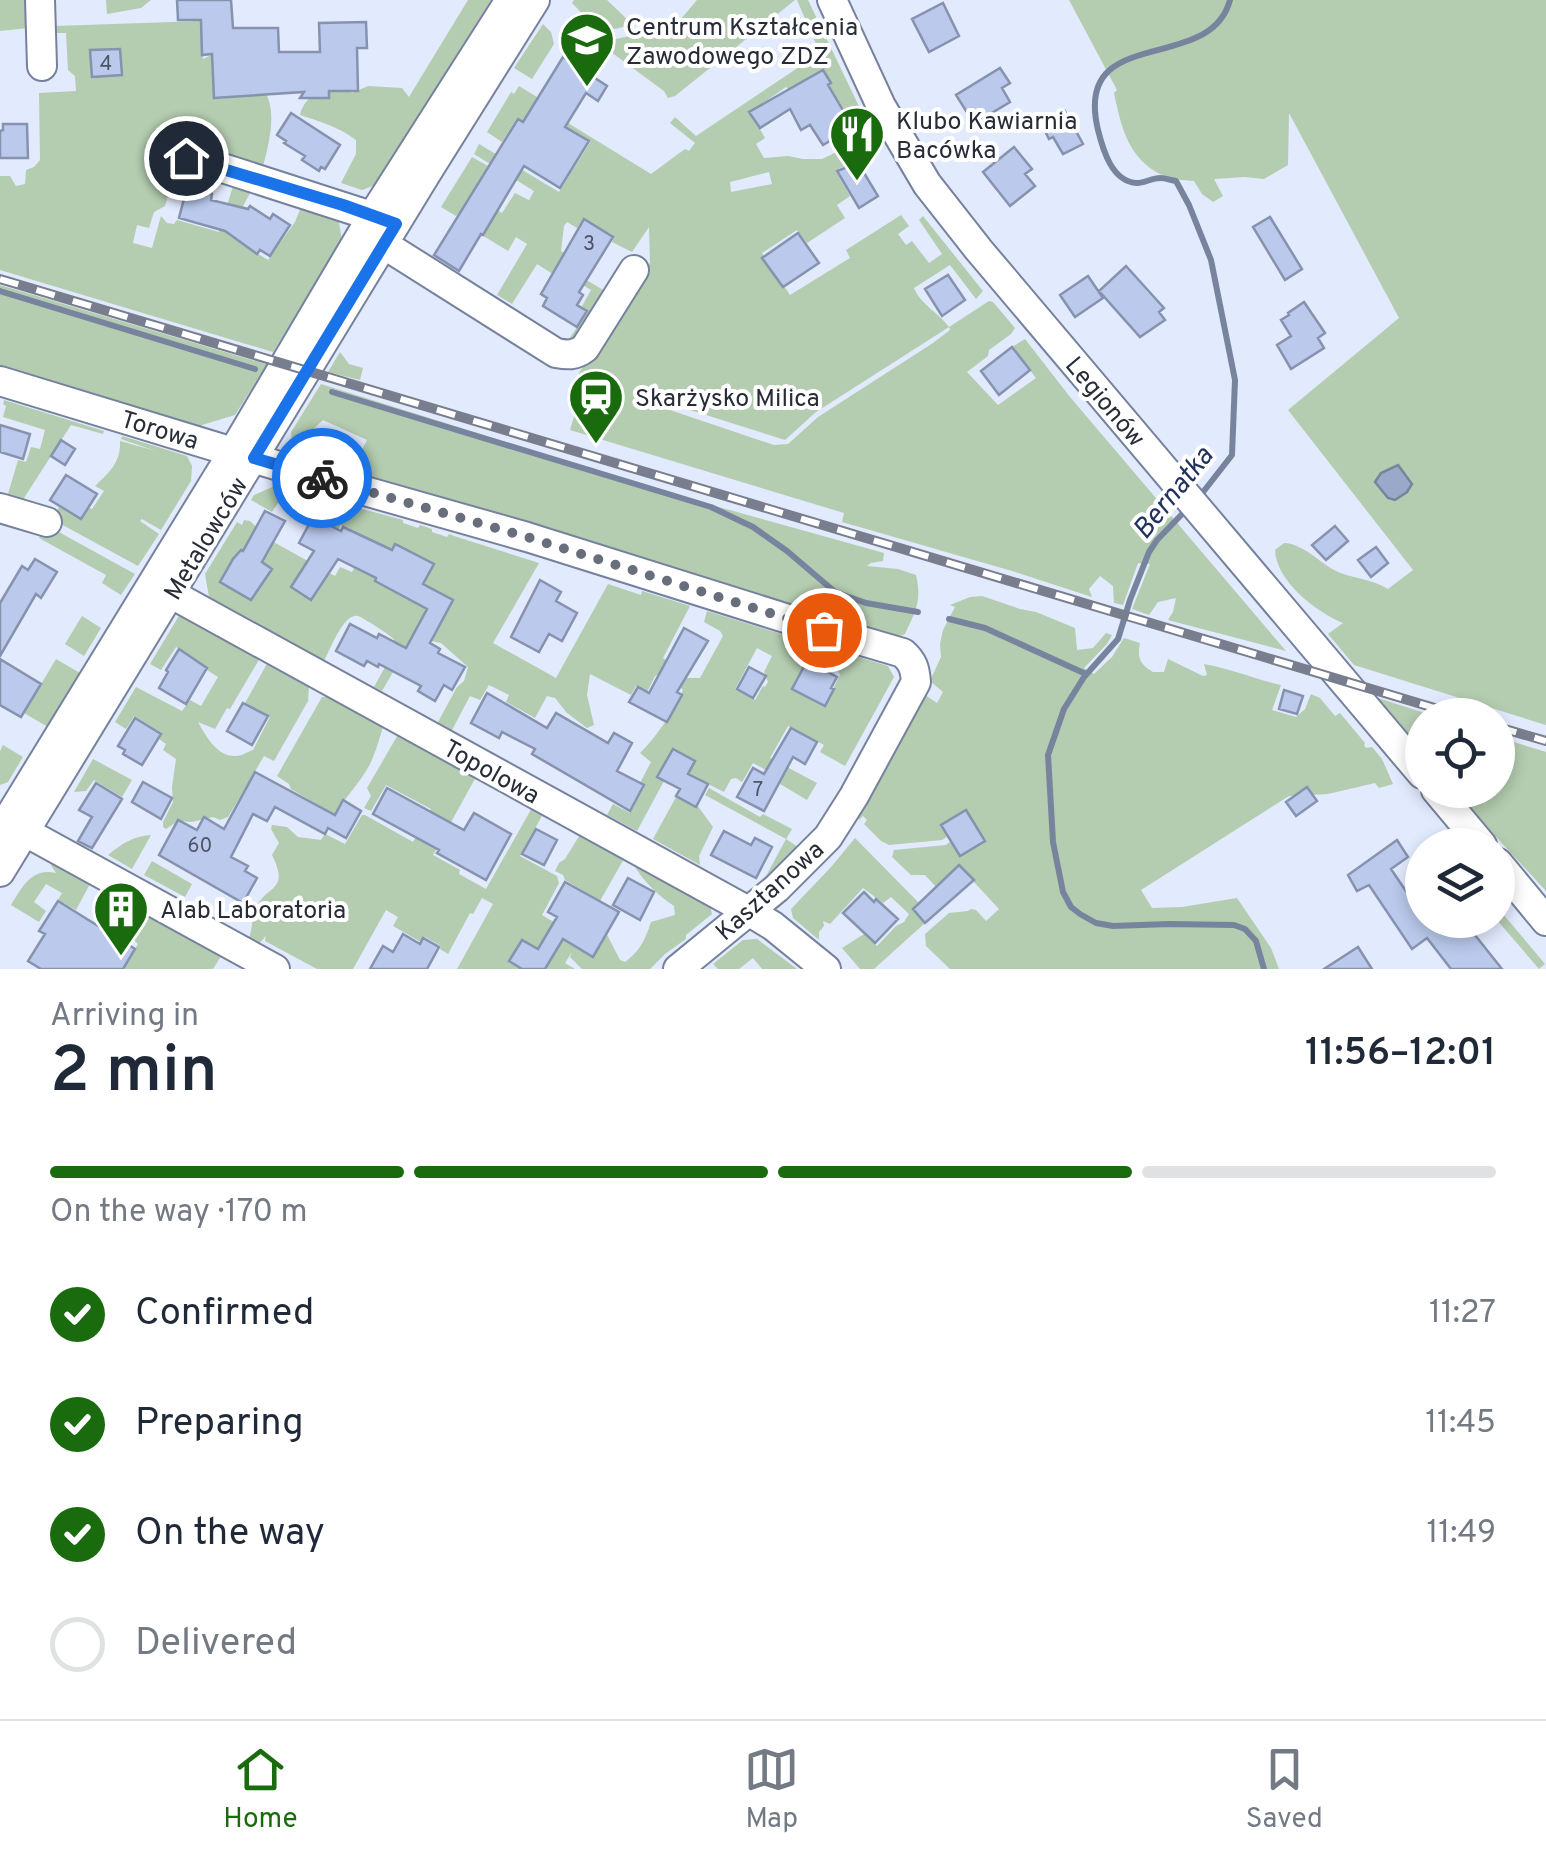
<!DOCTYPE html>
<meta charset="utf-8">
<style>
body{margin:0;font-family:Overpass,sans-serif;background:#f2f2f3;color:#1f2937;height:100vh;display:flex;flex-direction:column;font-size:38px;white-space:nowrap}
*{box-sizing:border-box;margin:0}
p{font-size:32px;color:#747a83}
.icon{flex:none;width:55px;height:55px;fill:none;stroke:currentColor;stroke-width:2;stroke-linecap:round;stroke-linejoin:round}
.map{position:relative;height:969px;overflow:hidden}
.details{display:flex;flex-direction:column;background:#fff;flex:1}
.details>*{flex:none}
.fabs{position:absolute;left:1405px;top:698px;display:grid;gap:20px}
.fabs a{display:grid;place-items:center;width:110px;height:110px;border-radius:50%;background:#fff;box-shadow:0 5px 15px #0003;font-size:50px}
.pin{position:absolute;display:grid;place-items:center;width:85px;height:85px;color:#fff;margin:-42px;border:5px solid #fff;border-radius:50%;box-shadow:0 2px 10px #0007}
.courier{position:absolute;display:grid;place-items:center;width:100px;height:100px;margin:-50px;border:8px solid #1a73e8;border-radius:50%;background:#fff;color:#222;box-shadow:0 2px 12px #0007}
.overview em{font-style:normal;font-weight:600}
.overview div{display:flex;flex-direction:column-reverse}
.overview{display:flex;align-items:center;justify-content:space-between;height:170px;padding:0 50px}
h1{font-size:65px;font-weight:600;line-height:75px}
.bar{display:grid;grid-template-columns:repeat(4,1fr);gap:15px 10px;align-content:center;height:120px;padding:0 50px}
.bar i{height:12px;border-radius:8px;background:#e0e1e3}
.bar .active{background:#1a6b0e}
.bar p{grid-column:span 4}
ol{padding:0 50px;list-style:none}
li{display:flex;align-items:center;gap:30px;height:110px}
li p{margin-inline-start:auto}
li .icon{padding:10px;border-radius:50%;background:#1a6b0e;color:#fff;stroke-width:4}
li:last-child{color:#747a83}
li i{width:55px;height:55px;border:5px solid #e0e1e3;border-radius:50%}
.tabs{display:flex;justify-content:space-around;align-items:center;height:140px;border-top:2px solid #e0e1e3;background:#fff;font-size:28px;color:#747a83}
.tabs a{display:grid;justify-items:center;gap:5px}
.tabs .active{color:#1a6b0e}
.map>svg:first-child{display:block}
.green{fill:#b4ccb0;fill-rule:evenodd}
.water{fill:#9aa9ca;stroke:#78849e;stroke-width:2.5}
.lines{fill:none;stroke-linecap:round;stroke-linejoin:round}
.stream{stroke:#78849e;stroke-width:6}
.building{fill:#bac9ec;stroke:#8692ae;stroke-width:2.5}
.minor-casing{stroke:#76829d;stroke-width:32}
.minor{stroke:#fff;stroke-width:28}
.rail-casing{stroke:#787e8d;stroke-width:10}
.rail{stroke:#fff;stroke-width:6;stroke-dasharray:19;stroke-linecap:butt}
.done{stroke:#686e7c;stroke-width:10;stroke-dasharray:0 18}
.route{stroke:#1a73e8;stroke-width:12}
.labels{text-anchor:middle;stroke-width:8;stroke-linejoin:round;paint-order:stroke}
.number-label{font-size:20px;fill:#4c5364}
.poi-label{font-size:25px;fill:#272c37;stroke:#fff;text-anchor:start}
.street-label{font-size:25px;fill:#272c37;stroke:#fff}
.water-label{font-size:28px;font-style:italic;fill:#22325e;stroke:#fff}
</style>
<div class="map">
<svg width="1546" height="969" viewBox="0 0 1546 969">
<rect width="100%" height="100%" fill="#e2eafd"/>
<path class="green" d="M0,0H30L28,28L0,31Z
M106,0H151L141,8L107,14Z
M468,0H491L375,185L362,190L341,183L356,154V140C339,127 321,122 300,115C304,96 323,88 340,85L352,93L368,86L402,88L409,97Z
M574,0H607L632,24C596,37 595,26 572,3Z
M697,0H795L675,96L668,98L664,91L596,41L611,40L635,35L661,21L680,20Z
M797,0H808L866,121L855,127L820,70L789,90L786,87L750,112L765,138L756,144L764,158L788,156L803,159H822L868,137L877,154L835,170L850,196L837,205L845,218L807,243L797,230L762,253L790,295L850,258L846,250L901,215L909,226L898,234L906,245L912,241L929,263L942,254L919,220L923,216L983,291L976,299L950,265L914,288C921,305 938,312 949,327L989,301L993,302L1015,328L1011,334L989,350L988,356L967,372L998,405L1036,378L1012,347L1025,339L1070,397L1286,651L1168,620L1173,612L1176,598L1158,602L1149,615L1132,609L1150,564L1138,563L1123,605L1114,603L1113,586L1100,576L1089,589L1092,597L1012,571L842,522L844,513L570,430L576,410L579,373L650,263L649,227L632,252L612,242L614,237L584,218L577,228L567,222L564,226L561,251L570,257L565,267L608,293L577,344L569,339L588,311L582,306L591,290L567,276L564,281L537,264L512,304L497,295L527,244L516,237L508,251L472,229L475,223L459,213L456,216L441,207L472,157L488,166L471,194L502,213L515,193L529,200L534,191L474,154L479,144L559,192L591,141L579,134L555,172L556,142L517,118L502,142L487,132L511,92L514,94L519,86L571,118L568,123L651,174L685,149L689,151L695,143L670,123L675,117L696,136L820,53ZM769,172L772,184L731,192L730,182ZM949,327L950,330L933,343L818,417L788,444L774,445L664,408L668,403L785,440L816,412Z
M1069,0H1546V725L1354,665L1328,634L1343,623C1316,612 1276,581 1275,550L1284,543C1303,544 1318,561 1334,570C1351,579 1371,578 1388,589L1413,570L1288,410L1399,318L1289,113L1288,165L1264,179L1245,177L1214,179L1223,196L1213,202L1202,194L1194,181C1184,180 1171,180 1162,175C1128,159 1121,126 1114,93L1117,90Z
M201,21L203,59L218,52C231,63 253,76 263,89C279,110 268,147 262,170L215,154L203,146L194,144L165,164L176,169L165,206L154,212L149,228L137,225L133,243L152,248L161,216L167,223L174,224L177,220L219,232L233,186L251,191L228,235L268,260L295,222L301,207L335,219L339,222L342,241L273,352L0,270V176H10L16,186L25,184L26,170L34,167L40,160L39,93L76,91L75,76L68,70L66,33H55V26Z
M543,24L551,32L554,44L532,79L514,68Z
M191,173L216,181L212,194L184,186Z
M0,285L269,365L260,375L235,415L202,425L200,431L0,370Z
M340,352L349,364L363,368L360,380L328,372Z
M321,384L665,492L884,553L883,561L871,563L867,566L898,569L916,575C922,601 916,610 905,634L891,640L349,475L367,440L323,420L300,441L292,443L291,432Z
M4,400L104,431L103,434L71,425L24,498L33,504L0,500V492L8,494L18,460L26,462L31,447L40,449L45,430L3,417L6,406L3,404Z
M122,436L187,456L192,466L191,481L161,530L142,519L140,521L159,534L138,566L48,517L54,515L59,507L81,520L89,508L92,509L104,491L95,486C110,472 121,462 120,441L156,451L121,439Z
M277,485L288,488L272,512L251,500L254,495Z
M304,493L403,520V523L418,528L420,525L432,529V532L447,537L449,534L457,537L539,563L493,643L556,678L608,584L641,595L642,591L690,606L663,658L677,667L655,676L647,692L636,686L631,695L590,674L587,695L594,725L587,728L567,713L555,698L547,696L535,718L506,702L509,695L489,685L480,700L470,696L452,730L438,722L457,687L464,681L468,667L441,643L426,640L397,665L382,691L374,687L385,667L383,663L394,639C388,634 364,618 358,616C344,612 330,650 324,661L316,656L310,661L265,635L266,628L209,597L205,574L237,522L242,525L244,520L250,521L270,540L335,576L340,567L352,572L369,539L341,525L338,530L306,515L301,504Z
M46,525L135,574L121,595L102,583L106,575L39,538Z
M982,596L1020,609L1036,612L1075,628L1077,650L1093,648L1106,633L1112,635L1107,644L1084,668L1094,674L1112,657L1124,638L1140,643C1137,658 1140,664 1153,672H1164L1168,659L1203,676L1207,675L1204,664C1231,669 1255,679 1281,685L1272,710L1296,717L1305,709L1311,694L1320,698L1335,716L1340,713L1365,743L1364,745L1366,748L1372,747L1382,759L1393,784L1379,788L1375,783L1328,794L1289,796L1141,890L1152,908L1182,907L1237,898L1271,948L1279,969H950L926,946L925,934L949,913L968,911L971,909L976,910L986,921L999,909L959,866L936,887L925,875H911L892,857L894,850L946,845L951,841L960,856L984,840L965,810L942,824L948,836L942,840L889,845L881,841L864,824L867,820L863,816L859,820L858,809L921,696L925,695L937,703L943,692L930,681L941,657L940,644L943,630L955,607L950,605L970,597Z
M707,611L813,644L811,648L805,647L800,658L807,661L792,689L824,707L840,675L831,654L832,649L888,666L894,677L845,766L820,752L824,745L788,726L770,758L817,783L807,800L780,784L782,779L753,763L742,782L736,778L731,779L724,792L688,774L695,761L658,777L664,781L637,831L607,815L613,804L630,813L645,786L640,783L651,762L640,753C657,737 673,711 683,690L680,687L686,678H700L723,636L720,631L704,622ZM757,648L772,656L764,672L768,682L765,687L763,686L755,700L735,689Z
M180,614L260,658L230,709L227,708L215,729L198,722C206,736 217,757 236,756C242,756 247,752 253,750L270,717L245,703L268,662L304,682L303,685H309L308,701L274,761L264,756L228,817L220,820L213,817L192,822L178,821L166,829L163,827V822L173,802L172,787L176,759L163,750L166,744L159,739L162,733L134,716L126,729L115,722L136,687L182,711L190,700L201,706L218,677L207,670L208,667L176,647L161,670L150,664Z
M82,616L101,628L84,656L65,644Z
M56,659L80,673L48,727L24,713Z
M322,697H337L384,725C379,738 376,753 369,766C359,784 345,797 335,815L291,789L289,784L277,776Z
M1378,698L1431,715H1422V754L1378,700Z
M399,733L477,775L433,855L460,870L459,874L486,889L533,806L544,812L520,856L557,876L559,883L542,915L574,934L577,924L592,896L565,880L563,875L555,871L559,863L565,859L581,833L625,857L592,915L601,923L620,960L625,962C640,951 645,940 651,922L675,915L674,906C660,897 644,882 635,867L637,864L710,905L712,914L686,935V939L665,954L650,969H582L570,957L572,952L565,963L575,969H544L533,946L521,940L508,961L521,969H457L493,904L482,898L473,914L470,913L448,954L440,949L441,946L425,937L421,942L393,926L398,917L386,910L353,969H317L265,941L266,936L256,947L247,942C253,932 251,921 255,910C265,884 291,893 272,855L279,843L271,829L272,825L287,827L298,837L321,840L325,834L345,844L362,815H365L413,842L431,809L386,785L371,811L364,808L371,796L367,788Z
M1498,737L1546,752V891L1453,790H1498Z
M3,745L23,757L8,782L0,785V751Z
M93,759L132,780L122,797L94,780L86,791L74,792Z
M709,788L760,817L763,814L792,829L786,839L798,847L765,878L786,839L705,795Z
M676,797L693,805H697L713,827L699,856L700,865L653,839Z
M151,835L132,869L108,855C121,844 134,836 151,835Z
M855,838L919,903L913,909L925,923L874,969H860L842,948L864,934L877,946L896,926L904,922L909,914L891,897L883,903L863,888L830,924L823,921L824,926L819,932V940L793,918L791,909L832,866Z
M52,860L90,881V884L76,910L58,900L62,893L46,884L34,902L46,911L39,922L11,905C22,887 32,867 56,873L51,865Z
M152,861L192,884L185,897L144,875Z
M1498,908L1545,964L1539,969L1497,920Z
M146,911L223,953L213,969H123L138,944L131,937Z
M757,939L797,969H762L753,958L739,969H718L713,964L743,940Z"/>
<path class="water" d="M1398,465L1412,484L1407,492L1395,500L1388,498L1375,482L1381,473Z"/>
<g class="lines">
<path class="stream" d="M0,291L255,369
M332,392L711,507L753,527L787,551L835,592L866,603L918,612
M1200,496L1232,455L1235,380L1211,260L1189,205L1176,181C1170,180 1165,178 1160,178C1152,178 1145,183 1137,183C1112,182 1103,150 1098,130C1072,22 1210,76 1230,0
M1187,509L1157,540L1149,552L1130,600L1118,639L1084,677L1064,709L1048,755L1053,842L1063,892L1071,907L1080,914L1096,923L1113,926L1169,924L1234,925L1245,929L1256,941L1264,969
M949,619L985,628L1086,674"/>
</g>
<path class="building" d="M177,0H231L233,28H278L279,52H320L319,23L366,22L367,48H357L358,91H329V98H300L304,92L214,98L212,54L202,55L201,20H178Z
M943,3L959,36L929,52L912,19Z
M120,49L122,75L92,77L90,50Z
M563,57L607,86L598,101L586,93L565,127L589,141L560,188L524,166L483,235L481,234L459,271L434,255L518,119L523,122Z
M1000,68L1010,83L1002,88L1010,102L980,120L974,110L968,114L956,95Z
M823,70L831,83L828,85L853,127L823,145L810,125L801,130L790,109L760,128L749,112Z
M1065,111L1083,144L1063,154L1053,137L1049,139L1041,123Z
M291,113L340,145L325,169L321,167L319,171L302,160L305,156L284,143L286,141L277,135Z
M3,124H27L28,158H0V131L3,130Z
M1014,147L1032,169L1025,174L1035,186L1010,206L983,172Z
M858,163L878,196L859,208L837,171Z
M187,187L212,194L211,200L248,209L250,206L270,219L273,214L290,225L270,256L260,250L257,254L225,231L179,218Z
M1270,217L1302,269L1285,280L1253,227Z
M584,219L613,237L579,292L583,295L577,305L587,311L577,327L543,306L547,298L541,294Z
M798,233L819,263L783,287L762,258Z
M1126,266L1164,308L1159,312L1165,320L1140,337L1099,291Z
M948,275L965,300L942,316L925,289Z
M1088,276L1103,298L1075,317L1060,295Z
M1304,302L1325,333L1318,338L1324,348L1291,369L1277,345L1291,336L1281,320L1289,315L1288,313Z
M1012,347L1030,370L999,395L981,371Z
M0,425L30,434L23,459L0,452Z
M61,440L75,449L65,465L51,456Z
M66,475L97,494L81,519L50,500Z
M265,511L285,521L262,562L272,569L251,600L220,582L233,559L241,550L243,551Z
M313,517L341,531L343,527L392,550L395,544L434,564L423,584L453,600L430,643L440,649L438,653L465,667L452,690L444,685L435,701L418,691L421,686L379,664L378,667L367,661L364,666L336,651L350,624L377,638L379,634L406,648L427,609L375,581L376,578L338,559L311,600L291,587L314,551L299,543Z
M1335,526L1348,541L1326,560L1312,545Z
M1376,547L1388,563L1371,577L1358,560Z
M35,559L57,572L41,598L36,594L0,656V603L22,566L28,570Z
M540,580L561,592L556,601L577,613L562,641L549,634L539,652L511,637Z
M684,628L708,641L677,692L682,695L667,722L629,702L638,687L649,693Z
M179,649L207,668L186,704L159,688L168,672L166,670Z
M0,659L41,684L21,717L0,705Z
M807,661L837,677L831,688L834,689L825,706L792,689Z
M749,667L766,676L753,698L737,689Z
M1284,690L1303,696L1297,714L1279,709Z
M487,693L547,728L556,713L608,743L614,733L632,743L617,771L644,785L630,811L532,754L535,749L502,732L499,738L471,723Z
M243,703L268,716L252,745L227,731Z
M135,718L161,734L142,765L123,754L125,750L118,746Z
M791,728L817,742L805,764L793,757L764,811L737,797L753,768L764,774Z
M673,749L695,761L688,774L708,784L696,807L676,796L680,789L657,777Z
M255,772L335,815L343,800L361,811L346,838L328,828L325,834L275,807L267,821L253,814L231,857L248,866L245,871L257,878L243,903L159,855L178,820L197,830L204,817L224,829Z
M143,782L172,798L161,819L132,802Z
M96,783L122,799L92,848L78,841L92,817L79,810Z
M1307,787L1317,801L1296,816L1286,802Z
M387,788L464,830L474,813L511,834L486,880L437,853L439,850L373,814Z
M966,810L985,841L960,856L941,825Z
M536,829L557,840L544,865L522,854Z
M724,831L751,845L755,838L772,847L756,878L711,855Z
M1397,840L1408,857L1391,869L1414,903L1422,897V920H1463L1502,969H1451L1427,938L1412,949L1369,885L1357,891L1348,875Z
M959,865L974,880L925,923L913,909Z
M628,878L654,892L640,920L613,905Z
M565,882L619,912L593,957L563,939L545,969H522L509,961L522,940L538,949L557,917L548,912Z
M864,892L874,902L876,899L898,919L875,943L843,913Z
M58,901L135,949L123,969H41L28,961L45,934L39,931Z
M403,934L420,944L423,938L439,947L427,969H370L383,946L393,952Z
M1358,947L1372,969H1324Z"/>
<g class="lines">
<g class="minor-casing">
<path id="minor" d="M40,0L42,66
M832,0L881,106L927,184L978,249L1422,774
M173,152L390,222
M369,235L556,353C567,355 575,356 585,348L634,270
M0,381L305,474L527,537L804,624L903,653C913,662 915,669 916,682L854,796L828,837L777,888L678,969
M0,508L47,522
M157,586L750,912L773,926L826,969
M1436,790L1482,845
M9,823L275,969
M0,832L233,452L373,215L510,0
M1498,863L1546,921
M0,872L426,174L535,0"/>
</g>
<use href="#minor" class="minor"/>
<g class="rail-casing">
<path id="rail" d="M0,279L1458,715
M1498,727L1546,741"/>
</g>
<use href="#rail" class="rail"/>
</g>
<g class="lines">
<path class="done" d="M322,478L527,537L824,630"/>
<path class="route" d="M186,158L343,205L396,224L254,458L322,478"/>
</g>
<defs>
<g id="school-pin" transform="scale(2.875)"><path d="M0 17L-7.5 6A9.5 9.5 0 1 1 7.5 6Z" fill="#1a6b0e" stroke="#fff"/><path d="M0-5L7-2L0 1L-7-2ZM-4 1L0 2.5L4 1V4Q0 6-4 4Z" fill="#fff"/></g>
<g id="restaurant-pin" transform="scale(2.875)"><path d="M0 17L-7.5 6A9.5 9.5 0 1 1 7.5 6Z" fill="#1a6b0e" stroke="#fff"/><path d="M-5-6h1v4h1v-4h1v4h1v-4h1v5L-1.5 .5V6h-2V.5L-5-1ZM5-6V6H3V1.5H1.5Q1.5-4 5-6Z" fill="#fff"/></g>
<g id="station-pin" transform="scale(2.875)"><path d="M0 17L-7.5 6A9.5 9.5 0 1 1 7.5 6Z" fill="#1a6b0e" stroke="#fff"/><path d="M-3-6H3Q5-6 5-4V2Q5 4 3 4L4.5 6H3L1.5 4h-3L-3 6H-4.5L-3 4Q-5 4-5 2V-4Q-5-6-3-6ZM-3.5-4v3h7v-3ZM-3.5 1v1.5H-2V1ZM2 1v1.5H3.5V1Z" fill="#fff"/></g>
<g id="building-pin" transform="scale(2.875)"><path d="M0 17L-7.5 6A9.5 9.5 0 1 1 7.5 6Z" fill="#1a6b0e" stroke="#fff"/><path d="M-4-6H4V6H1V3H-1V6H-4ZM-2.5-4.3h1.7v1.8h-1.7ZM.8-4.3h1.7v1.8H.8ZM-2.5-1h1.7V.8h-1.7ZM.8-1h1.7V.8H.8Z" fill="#fff"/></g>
</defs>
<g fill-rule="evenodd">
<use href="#school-pin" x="587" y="40"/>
<use href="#restaurant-pin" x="857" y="134"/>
<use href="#station-pin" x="596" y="397"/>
<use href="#building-pin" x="121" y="909"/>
</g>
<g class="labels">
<g class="number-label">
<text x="106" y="70">4</text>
<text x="589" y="250">3</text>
<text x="758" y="796">7</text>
<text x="200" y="852">60</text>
</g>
<g class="poi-label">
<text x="626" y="35">Centrum Kształcenia<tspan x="626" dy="29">Zawodowego ZDZ</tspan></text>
<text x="896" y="129">Klubo Kawiarnia<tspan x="896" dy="29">Bacówka</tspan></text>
<text x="635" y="406">Skarżysko Milica</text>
<text x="160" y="918">Alab Laboratoria</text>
</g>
<g class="street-label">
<text transform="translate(1106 401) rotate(50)" y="9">Legionów</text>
<text transform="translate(160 429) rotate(17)" y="9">Torowa</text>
<text transform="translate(205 538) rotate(-59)" y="9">Metalowców</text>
<text transform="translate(492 771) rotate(29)" y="9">Topolowa</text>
<text transform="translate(769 890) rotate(-42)" y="9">Kasztanowa</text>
</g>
<g class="water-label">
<text transform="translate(1172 492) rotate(-51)" y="10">Bernatka</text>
</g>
</g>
</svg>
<div class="fabs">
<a><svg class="icon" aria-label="locate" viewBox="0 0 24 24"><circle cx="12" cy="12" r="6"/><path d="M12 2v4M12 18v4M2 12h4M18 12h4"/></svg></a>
<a><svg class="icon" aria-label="layers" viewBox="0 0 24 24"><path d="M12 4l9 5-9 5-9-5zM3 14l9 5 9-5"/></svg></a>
</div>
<div class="pin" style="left:824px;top:630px;background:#ea580c"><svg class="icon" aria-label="bag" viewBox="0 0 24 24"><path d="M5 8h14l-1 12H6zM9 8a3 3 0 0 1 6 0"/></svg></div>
<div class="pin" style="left:186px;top:158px;background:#1f2937"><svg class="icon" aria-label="home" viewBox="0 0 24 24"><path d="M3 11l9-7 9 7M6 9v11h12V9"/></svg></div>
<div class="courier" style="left:322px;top:478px"><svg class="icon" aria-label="bike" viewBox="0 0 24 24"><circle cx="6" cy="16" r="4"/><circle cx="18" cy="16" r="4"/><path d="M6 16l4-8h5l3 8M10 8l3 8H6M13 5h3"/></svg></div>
</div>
<section class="details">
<div class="overview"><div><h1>2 min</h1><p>Arriving in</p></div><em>11:56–12:01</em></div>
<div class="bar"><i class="active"></i><i class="active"></i><i class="active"></i><i></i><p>On the way · 170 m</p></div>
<ol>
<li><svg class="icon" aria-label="check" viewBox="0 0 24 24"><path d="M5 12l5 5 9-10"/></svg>Confirmed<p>11:27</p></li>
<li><svg class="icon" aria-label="check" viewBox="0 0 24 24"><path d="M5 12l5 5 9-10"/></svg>Preparing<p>11:45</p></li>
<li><svg class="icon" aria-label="check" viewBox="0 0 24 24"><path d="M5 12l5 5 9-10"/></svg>On the way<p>11:49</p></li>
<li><i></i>Delivered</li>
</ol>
</section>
<nav class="tabs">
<a class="active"><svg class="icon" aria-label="home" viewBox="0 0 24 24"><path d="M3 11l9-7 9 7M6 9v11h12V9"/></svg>Home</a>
<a><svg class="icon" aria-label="map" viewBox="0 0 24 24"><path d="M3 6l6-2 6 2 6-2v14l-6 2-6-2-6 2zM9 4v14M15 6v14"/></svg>Map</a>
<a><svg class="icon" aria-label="saved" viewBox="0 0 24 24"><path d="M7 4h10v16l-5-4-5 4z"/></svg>Saved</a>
</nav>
